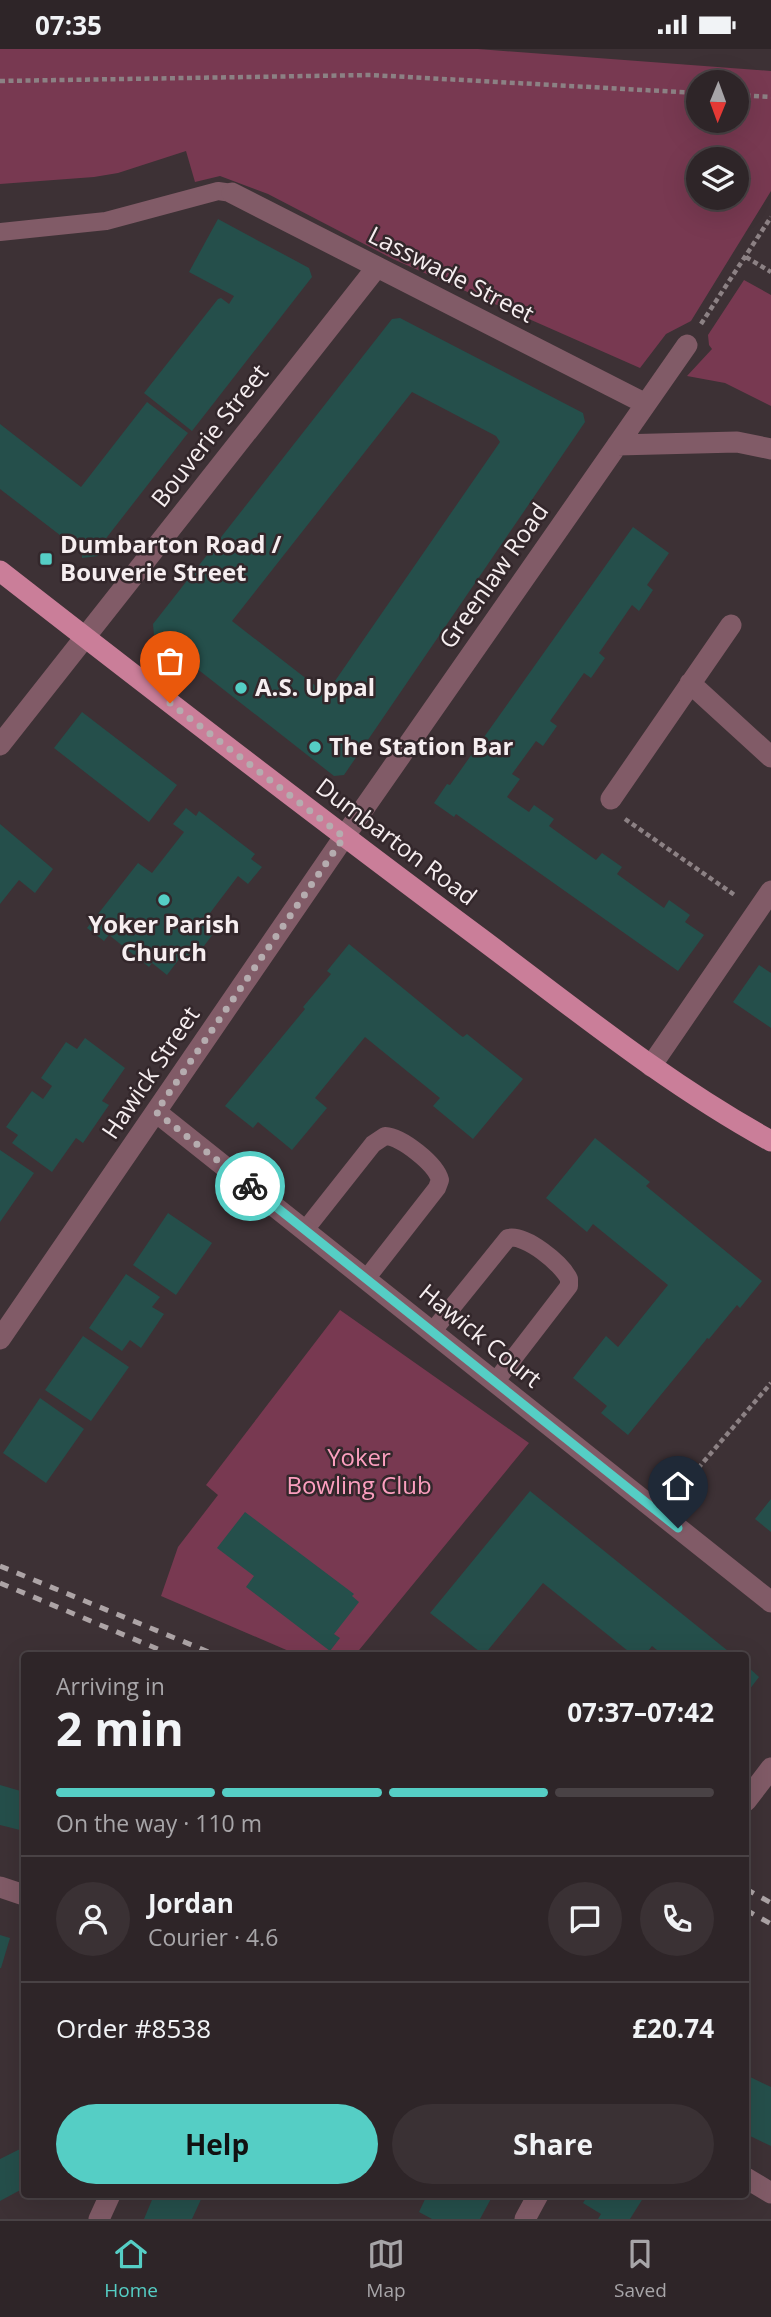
<!DOCTYPE html>
<meta charset="utf-8">
<style>
body{margin:0;font-family:"Open Sans",sans-serif;background:#3a3134;color:#f1f3f6;height:100vh;display:flex;flex-direction:column;font-size:26px;white-space:nowrap}
*{box-sizing:border-box;margin:0}
p{font-size:23px;color:#a7a5a8}
.icon{flex:none;width:38px;height:38px;fill:none;stroke:currentColor;stroke-width:2;stroke-linecap:round;stroke-linejoin:round}
.map{position:relative;flex:1;overflow:hidden}
.details{position:absolute;left:21px;top:1603px;width:728px;height:546px;display:flex;flex-direction:column;background:#2e2528;border-radius:7px;box-shadow:0 7px 28px #0002,0 0 0 2px #494245}
.details>*{flex:none}
.needle{width:46px;rotate:181deg}
.tools{position:absolute;left:686px;top:21px;display:grid;gap:14px}
.tools a{display:grid;place-items:center;width:63px;height:63px;border-radius:50%;background:#2e2528;box-shadow:0 7px 28px #0002,0 0 0 2px #494245;font-size:35px}
.pin{position:absolute;display:grid;place-items:center;width:60px;height:60px;color:#fff;margin:-72px -30px;border-radius:50% 50% 50% 0;rotate:-45deg;box-shadow:0 0 7px #0007}
.pin .icon{rotate:45deg}
.courier{position:absolute;display:grid;place-items:center;width:70px;height:70px;margin:-35px;border:5px solid #55cec5;border-radius:50%;background:#fff;color:#222;box-shadow:0 2px 9px #0007}
.headline em{font-style:normal;font-weight:700}
.headline div{display:flex;flex-direction:column-reverse}
.headline{display:flex;align-items:center;justify-content:space-between;height:119px;padding:0 35px}
h1{font-size:46px;font-weight:700;line-height:52px}
.bar{display:grid;grid-template-columns:repeat(4,1fr);gap:10px 7px;align-content:center;height:84px;padding:0 35px}
.bar i{height:9px;border-radius:5px;background:#494245}
.bar .current{background:#55cec5}
.bar p{grid-column:span 4}
.line{display:flex;align-items:center;gap:18px;padding:0 35px;border-top:2px solid #494245}
.line div{flex:1}
.round{display:grid;place-items:center;flex:none;width:74px;height:74px;border-radius:37px;background:#3a3134}
.action{display:flex;gap:14px;margin-top:auto;padding:14px 35px}
.action a{flex:1;height:80px;border-radius:42px;background:#55cec5;color:#111;font-size:28px;font-weight:700;line-height:80px;text-align:center}
.action a+a{background:#3a3134;color:#f1f3f6}
.status{display:flex;justify-content:space-between;align-items:center;height:49px;padding:0 35px;background:#2e2528;direction:ltr}
.status svg{height:19px;fill:currentColor}
.tab-bar{display:flex;justify-content:space-around;align-items:center;height:98px;border-top:2px solid #494245;background:#2e2528;font-size:19px;color:#a7a5a8}
.tab-bar a{display:grid;justify-items:center;gap:4px}
.tab-bar .current{color:#55cec5}
.map>svg:first-child{display:block}
.green{fill:#783951;fill-rule:evenodd}
.building{fill:#254f4b;fill-rule:evenodd}
.lines{fill:none;stroke-linecap:round;stroke-linejoin:round}
.path{stroke:#8c8184;stroke-width:4.5;stroke-dasharray:5 3.5;stroke-linecap:butt}
.lane{stroke:#815b67;stroke-width:18}
.street{stroke:#815b67;stroke-width:21}
.primary{stroke:#ca7e99;stroke-width:21}
.rail{stroke:#ada4a6;stroke-width:5;stroke-dasharray:9 9;stroke-linecap:butt}
.done{stroke:#b5acaf;stroke-width:7;stroke-dasharray:0 12.6}
.route{stroke:#55cec5;stroke-width:9}
.poi-dot{fill:#55cec5;stroke:#33272b;stroke-width:2.5}
.labels{text-anchor:middle;stroke-width:5;stroke-linejoin:round;paint-order:stroke}
.street-label{font-size:24px;fill:#f6eef0;stroke:#33272b}
.poi-label{font-size:24px;font-weight:bold;fill:#f6eef0;stroke:#33272b;text-anchor:start}
.park-label{font-size:24px;fill:#fc9fbf;stroke:#33272b}
</style>
<div class="status"><b>07:35</b><svg viewBox="0 0 49 12"><path d="M0 12V9h3v3zM5 12V6h3v6zM10 12V3h3v9zM15 12V0h3v12zM26 1h20v11H26zM47 4h2v5h-2z"/></svg></div>
<div class="map">
<svg width="771" height="2170" viewBox="0 0 771 2170">
<rect width="100%" height="100%" fill="#3d3135"/>
<path class="green" d="M0,0H478L771,22V142L691,272L666,285L640,319L393,210L268,145L220,127L195,133L186,102L118,124L94,128L0,135ZM737,33V72H698V33ZM737,110V149H698V110Z
M744,231L771,246V357L725,334L687,327L712,300L709,296L708,286Z
M340,1261L529,1394L355,1606H298L161,1547L178,1498L218,1446L206,1436Z"/>
<path class="building" d="M218,170L309,219L312,228L192,382L144,344L218,250L221,249L229,255L234,247L189,223Z
M400,269L583,364L585,373L344,726L334,727L154,586L153,575L392,270ZM412,343L496,387L500,393L326,645L232,572Z
M147,353L188,384L97,501L98,507L82,509V503L0,440V375L81,438Z
M633,478L669,504L647,536L653,541L639,562L632,556L599,604L605,609L591,629L584,624L550,672L557,677L543,697L536,692L512,725L520,730L507,748L529,763L534,756L554,770L549,777L596,811L602,804L622,818L617,825L664,859L669,851L690,866L685,873L704,886L678,922L456,765L454,768L434,754L447,735L450,736Z
M82,663L177,736L149,773L54,699Z
M186,759L196,767L199,762L255,805L251,810L262,818L248,835L238,827L207,868L219,877L192,913L183,905L167,926L152,914L149,918L109,886L104,892L87,879L138,814L152,824L184,783L173,775Z
M0,775L53,820L35,844L19,831L0,855Z
M349,895L460,986L463,988L467,985L523,1030L473,1090L433,1057L440,1049L365,988L315,1049L327,1059L292,1101L258,1073L253,1079L225,1057L305,960L303,958L331,925L327,922Z
M759,916L771,924V979L733,953Z
M85,989L125,1019L102,1052L109,1056L83,1094L76,1089L52,1123L12,1094L18,1086L6,1078L32,1042L43,1050L48,1043L52,1037L41,1029L66,993L77,1000Z
M595,1089L650,1133L646,1137L762,1232L740,1259L737,1256L709,1290L707,1289L705,1292L628,1386L601,1364L607,1357L573,1329L606,1287L618,1298L668,1236L593,1175L587,1183L546,1149Z
M0,1101L34,1124L0,1173Z
M168,1164L212,1194L176,1246L133,1216Z
M126,1225L160,1248L152,1258L164,1265L141,1299L130,1291L122,1302L89,1279Z
M83,1287L129,1318L91,1372L45,1341Z
M40,1349L84,1380L46,1434L3,1404Z
M530,1442L733,1606H663L652,1597L645,1606H633L543,1534L484,1606L430,1564Z
M771,1450V1483L755,1470Z
M245,1463L354,1545L352,1547L359,1553L334,1585L340,1589L330,1602L246,1538L254,1527L217,1499Z
M746,1616L759,1628L746,1645Z
M0,1736L24,1743V1782L0,1776Z
M0,1886L10,1889L1,1919H0Z
M746,2026L771,2038V2097L746,2085Z
M24,2098V2139L0,2152V2110Z
M154,2146H203L192,2170H144Z
M427,2146H493L480,2170H432L419,2163Z
M588,2146H645L630,2170H598L601,2165L583,2154Z"/>
<g class="lines">
<path class="path" d="M0,32L371,26L698,44
M737,46L771,48
M746,208L771,223
M701,275L771,168
M625,770L736,847
M676,1445L771,1334"/>
<path class="lane" d="M0,183L106,172L218,142L232,144
M305,1181L373,1095L385,1087C402,1088 436,1115 440,1131L437,1139L366,1230
M432,1283L508,1189C526,1185 562,1215 569,1230V1237L495,1333"/>
<path class="street" d="M232,144L646,355
M617,396L737,393L771,400
M690,634L771,708
M0,696L377,218
M611,750L731,576
M651,1017L771,842
M156,1063L771,1553
M0,1290L344,788L687,296
M746,1752L771,1719
M0,1838L24,1846
M746,2129L771,2144
M99,2170L110,2146
M525,2170L538,2146"/>
<path class="primary" d="M0,522C159,646 319,769 480,889C575,960 667,1035 771,1092"/>
<path class="rail" d="M0,1517L216,1606
M0,1534L172,1606
M746,1840L771,1854
M746,1861L771,1875"/>
</g>
<g class="lines">
<path class="done" d="M170,654L344,788L156,1063L250,1137"/>
<path class="route" d="M250,1137L678,1479"/>
</g>
<g class="poi-dot">
<rect x="39" y="503" width="14" height="14" rx="3.5"/>
<circle cx="241" cy="639" r="7"/>
<circle cx="315" cy="698" r="7"/>
<circle cx="164" cy="851" r="7"/>
</g>
<g class="labels">
<g class="street-label">
<text transform="translate(451 226) rotate(27)" y="8">Lasswade Street</text>
<text transform="translate(210 387) rotate(-52)" y="8">Bouverie Street</text>
<text transform="translate(494 527) rotate(-55)" y="8">Greenlaw Road</text>
<text transform="translate(396 793) rotate(37)" y="8">Dumbarton Road</text>
<text transform="translate(151 1024) rotate(-56)" y="8">Hawick Street</text>
<text transform="translate(480 1287) rotate(39)" y="8">Hawick Court</text>
</g>
<g class="poi-label">
<text x="60" y="504">Dumbarton Road /<tspan x="60" dy="28">Bouverie Street</tspan></text>
<text x="255" y="647">A.S. Uppal</text>
<text x="329" y="706">The Station Bar</text>
<text x="164" y="884" text-anchor="middle">Yoker Parish<tspan x="164" dy="28">Church</tspan></text>
</g>
<g class="park-label">
<text x="359" y="1417">Yoker<tspan x="359" dy="28">Bowling Club</tspan></text>
</g>
</g>
</svg>
<div class="tools">
<a><svg class="needle" viewBox="-14 -14 28 28"><path d="M0-13l5 13h-10z" fill="#e53935"/><path d="M0 13l5-13h-10z" fill="#a7a5a8"/></svg></a>
<a><svg class="icon" aria-label="layers" viewBox="0 0 24 24"><path d="M12 4l9 5-9 5-9-5zM3 14l9 5 9-5"/></svg></a>
</div>
<div class="pin" style="left:170px;top:654px;background:#ea580c"><svg class="icon" aria-label="bag" viewBox="0 0 24 24"><path d="M5 8h14l-1 12H6zM9 8a3 3 0 0 1 6 0"/></svg></div>
<div class="pin" style="left:678px;top:1479px;background:#1f2937"><svg class="icon" aria-label="home" viewBox="0 0 24 24"><path d="M3 11l9-7 9 7M6 9v11h12V9"/></svg></div>
<div class="courier" style="left:250px;top:1137px"><svg class="icon" aria-label="bike" viewBox="0 0 24 24"><circle cx="6" cy="16" r="4"/><circle cx="18" cy="16" r="4"/><path d="M6 16l4-8h5l3 8M10 8l3 8H6M13 5h3"/></svg></div>
<section class="details">
<div class="headline"><div><h1>2 min</h1><p>Arriving in</p></div><em>07:37–07:42</em></div>
<div class="bar"><i class="current"></i><i class="current"></i><i class="current"></i><i></i><p>On the way · 110 m</p></div>
<div class="line" style="height:126px"><a class="round"><svg class="icon" aria-label="person" viewBox="0 0 24 24"><circle cx="12" cy="8" r="4"/><path d="M4 21q1-7 8-7t8 7"/></svg></a><div><b>Jordan</b><p>Courier · 4.6</p></div><a class="round"><svg class="icon" aria-label="chat" viewBox="0 0 24 24"><path d="M4 5h16v11H9l-5 4z"/></svg></a><a class="round"><svg class="icon" aria-label="phone" viewBox="0 0 24 24"><path d="M5 4h4l2 5-3 2q2 4 5 5l2-3 5 2v4C11 20 4 13 5 4z"/></svg></a></div>
<div class="line" style="height:91px"><div>Order #8538</div><b>£20.74</b></div>
<div class="action"><a>Help</a><a>Share</a></div>
</section>
</div>
<nav class="tab-bar">
<a class="current"><svg class="icon" aria-label="home" viewBox="0 0 24 24"><path d="M3 11l9-7 9 7M6 9v11h12V9"/></svg>Home</a>
<a><svg class="icon" aria-label="map" viewBox="0 0 24 24"><path d="M3 6l6-2 6 2 6-2v14l-6 2-6-2-6 2zM9 4v14M15 6v14"/></svg>Map</a>
<a><svg class="icon" aria-label="saved" viewBox="0 0 24 24"><path d="M7 4h10v16l-5-4-5 4z"/></svg>Saved</a>
</nav>
